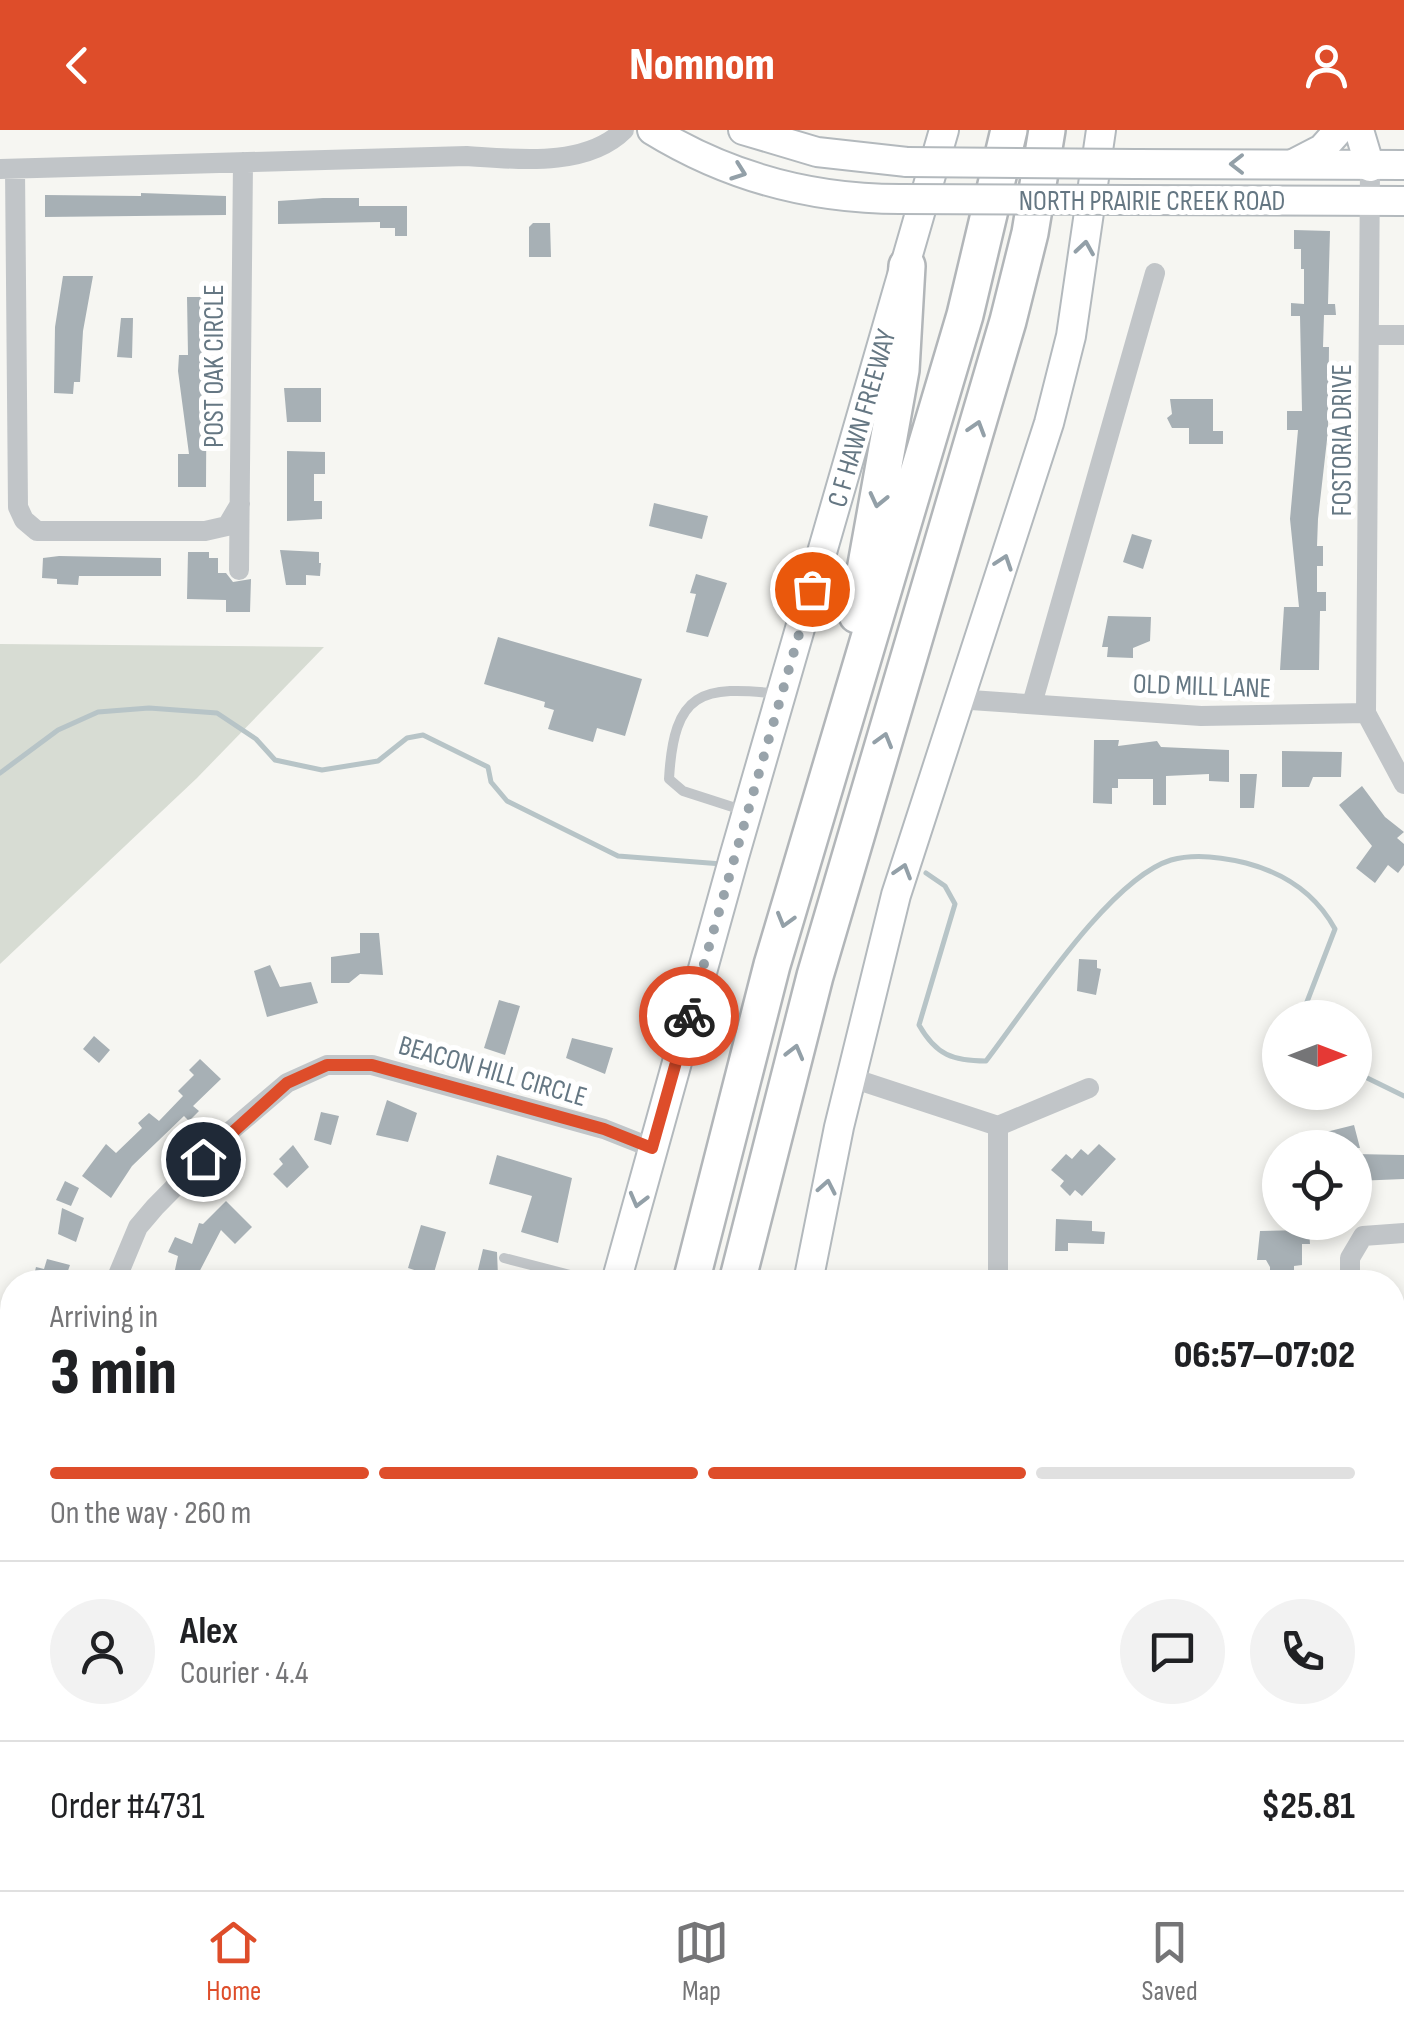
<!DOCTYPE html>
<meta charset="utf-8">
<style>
body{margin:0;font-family:"Sofia Sans Condensed",sans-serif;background:#f2f2f2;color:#202124;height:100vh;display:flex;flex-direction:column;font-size:38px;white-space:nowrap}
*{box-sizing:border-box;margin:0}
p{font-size:32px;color:#757577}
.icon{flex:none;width:55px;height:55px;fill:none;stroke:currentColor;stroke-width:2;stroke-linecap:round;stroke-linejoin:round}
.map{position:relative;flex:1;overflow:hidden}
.sheet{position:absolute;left:0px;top:1140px;width:1405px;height:620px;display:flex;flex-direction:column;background:#fff;border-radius:40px 40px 0 0;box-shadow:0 5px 15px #0003}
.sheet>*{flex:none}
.needle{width:65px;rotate:90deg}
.tools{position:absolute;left:1262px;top:870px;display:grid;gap:20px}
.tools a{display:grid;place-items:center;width:110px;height:110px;border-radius:50%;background:#fff;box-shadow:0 5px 15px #0003;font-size:50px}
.pin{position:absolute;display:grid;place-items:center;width:85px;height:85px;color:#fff;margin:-42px;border:5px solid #fff;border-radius:50%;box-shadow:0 2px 10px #0007}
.courier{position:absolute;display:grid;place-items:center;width:100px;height:100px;margin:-50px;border:8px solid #de4d2a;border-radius:50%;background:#fff;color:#222;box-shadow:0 2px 12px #0007}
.headline em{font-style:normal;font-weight:800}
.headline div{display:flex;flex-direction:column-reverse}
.headline{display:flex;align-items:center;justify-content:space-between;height:170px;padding:0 50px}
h1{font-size:65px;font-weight:800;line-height:75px}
.bar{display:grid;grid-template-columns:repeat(4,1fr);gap:15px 10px;align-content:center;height:120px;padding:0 50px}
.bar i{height:12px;border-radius:8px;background:#e0e0e0}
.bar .current{background:#de4d2a}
.bar p{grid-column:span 4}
.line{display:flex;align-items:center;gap:25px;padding:0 50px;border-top:2px solid #e0e0e0}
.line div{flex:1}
.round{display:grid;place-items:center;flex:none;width:105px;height:105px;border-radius:52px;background:#f2f2f2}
header{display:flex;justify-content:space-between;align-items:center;height:130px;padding:0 50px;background:#de4d2a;color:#fff;font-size:45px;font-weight:800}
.menu{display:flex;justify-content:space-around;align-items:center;height:140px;border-top:2px solid #e0e0e0;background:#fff;font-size:28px;color:#757577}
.menu a{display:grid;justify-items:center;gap:5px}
.menu .current{color:#de4d2a}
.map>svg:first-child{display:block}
.green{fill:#d7dcd3}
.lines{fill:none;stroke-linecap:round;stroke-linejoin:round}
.stream{stroke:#b7c4c7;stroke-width:5}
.building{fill:#a7b0b5}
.secondary-casing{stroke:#b3b9bd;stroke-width:32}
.highway-casing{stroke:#b2b6b9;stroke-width:40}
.lane{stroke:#c1c5c8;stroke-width:10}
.street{stroke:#c1c5c8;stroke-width:20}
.secondary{stroke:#fff;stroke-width:28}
.highway{stroke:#fff;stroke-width:35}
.secondary-bridge-casing{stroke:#b3b9bd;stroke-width:32;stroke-linecap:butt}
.secondary-bridge{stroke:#fff;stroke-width:28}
.oneway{stroke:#93a0a8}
.done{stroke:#98a3aa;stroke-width:10;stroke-dasharray:0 18}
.route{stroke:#de4d2a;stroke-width:12}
.labels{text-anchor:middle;stroke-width:10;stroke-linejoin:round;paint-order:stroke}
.street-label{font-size:28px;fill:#657783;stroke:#fff}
</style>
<header><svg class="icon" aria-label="back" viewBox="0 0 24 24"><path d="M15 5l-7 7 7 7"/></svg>Nomnom<svg class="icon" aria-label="person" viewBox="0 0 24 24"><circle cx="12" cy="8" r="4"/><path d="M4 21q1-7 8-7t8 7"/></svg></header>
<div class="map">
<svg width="1404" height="1760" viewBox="0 0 1404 1760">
<rect width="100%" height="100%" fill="#f6f6f2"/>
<path class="green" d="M0,514L324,517L197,648L0,834Z"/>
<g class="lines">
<path class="stream" d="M0,643L58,600L98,582L149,578L217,583L256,609L275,630L322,640L378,631L407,608L423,605L488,637L491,652L507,671L618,726L722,734
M926,743L945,756L955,774L919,895C936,925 953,931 986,931C1027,878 1109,749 1171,730C1195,723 1222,727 1246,733C1284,743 1316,764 1335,799L1305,877L1308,888
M1355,942L1404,966"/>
</g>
<path class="building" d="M141,63L226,66V85L45,87V65L141,66Z
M323,68H359V76H407V106H395V98H380V92L278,94V71Z
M533,93H550L551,127H529V97Z
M1294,100L1330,101L1328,174H1335L1336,185H1324L1323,217H1329L1328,301L1318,389L1317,416H1323V436H1317V462H1326V481H1320L1319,540H1280L1284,477H1299L1290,389L1298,300H1287V281H1302L1300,186H1291V173L1304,174V139H1301V119H1294Z
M63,146H93L83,201L80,252H74L73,264L54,263L55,197Z
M187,167H207L206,357H178V324H189L178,241L179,225H188Z
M121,188H133L132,228L117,227Z
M284,258H321V292H287Z
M1170,269H1213V301H1223V314H1189V298H1172L1167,288L1172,284Z
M287,321L325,322V344H314V371H322V389L287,391Z
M654,373L708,386L702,409L649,396Z
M1132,404L1152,410L1143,439L1123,432Z
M280,420L319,422V433H312H321L320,446L306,445V455H286Z
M188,422H209V428H218V443H226L233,452L251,449L250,482H226V470L187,469Z
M59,426L161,428V446H79L78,455L57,454V449L42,448L43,428Z
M696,444L727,453L708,507L686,502L696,464L690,463Z
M1108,486L1151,487L1150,511L1133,518V528L1107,527L1108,517H1102Z
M498,507L642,549L625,606L597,598L593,612L548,599L554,580L544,577L545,572L484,554Z
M1094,610H1119L1118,616L1157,611L1161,617L1229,620V652L1209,651V644L1166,646V675H1153V649H1118V658H1112V674L1093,673Z
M1282,621L1342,622L1341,647H1313L1309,657H1282Z
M1240,644H1257L1254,678H1240Z
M1362,656L1385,687L1404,702L1397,708L1404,714V735L1398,743L1388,735L1375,753L1356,738L1372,716L1339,675Z
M360,803H379L383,845L360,844L349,853H331V827L360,823Z
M1079,829L1097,830V838L1101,839L1096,865L1077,861Z
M270,835L280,857L311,852L318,873L267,887L254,841Z
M499,870L520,876L505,925L484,918Z
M94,906L110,920L99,933L83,919Z
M572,908L613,918L605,944L566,928Z
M200,929L221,949L193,976L199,981L189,991L184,986L132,1036L111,1068L82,1046L106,1014L116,1023L142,998L138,993L149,983L159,991L183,966L178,961L194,945L189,940Z
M387,970L417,983L408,1012L376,1005Z
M321,982L339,986L331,1015L314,1010Z
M1354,995L1360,1018H1317L1314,1005Z
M1099,1014L1116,1029L1082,1066L1075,1060L1070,1066L1060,1056L1064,1051L1051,1040L1066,1024L1072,1029L1081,1019L1088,1025Z
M293,1015L309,1037L287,1058L273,1044L283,1034L279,1029Z
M1355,1024L1404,1025V1049L1355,1051Z
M497,1025L572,1048L558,1113L521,1102L532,1066L489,1054Z
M1280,1031V1069L1263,1057Z
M65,1051L79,1058L71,1076L56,1070Z
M226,1071L252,1097L235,1114L221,1100L194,1152L173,1149L178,1126L168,1122L175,1107L192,1114L199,1093L203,1094Z
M62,1078L84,1088L76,1112L58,1104Z
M1056,1089L1092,1091V1101L1105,1102L1104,1114L1068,1113V1121H1055Z
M421,1095L446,1102L433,1146L408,1138Z
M1309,1100L1310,1114H1302V1135L1294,1136V1152H1270V1137L1266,1130H1257L1260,1101Z
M483,1119L497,1122L498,1146L478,1140Z
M47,1129L70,1135L64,1152L33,1149L36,1137L44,1139Z
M12,1633V1673L0,1687V1647Z
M239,1748H271V1760H238Z"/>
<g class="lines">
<g class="secondary-casing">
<g id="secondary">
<path d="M652,0C727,46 812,69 900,69"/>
<path d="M743,0L817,22L907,32"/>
<path d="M1359,0L1370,37"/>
<path d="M1135,34L1404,35"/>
<path d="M1293,34L1322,19L1339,0"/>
<path d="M1129,70L1404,71"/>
<path id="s1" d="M616,1152L734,727L944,0"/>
<path d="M808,1152L839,997L896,765L1049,293L1071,206L1101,0"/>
<path d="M440,1760L444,1748"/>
<path d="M696,1760L700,1748"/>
</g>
</g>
<g class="highway-casing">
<path id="highway" d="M857,485L901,240L907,136
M691,1152L772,835L965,185L1009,0
M737,1152L815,846L1008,191L1030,103L1047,0
M547,1760L550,1748
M591,1760L595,1748"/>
</g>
<path class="lane" d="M745,681L683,661L669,649C674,561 701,555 780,564
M504,1128L597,1152
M724,1760L726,1748"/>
<path class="street" d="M1370,37L1366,583L1404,654
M0,39L467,26C516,29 586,38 624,0
M15,39L18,377L24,390L37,401H205L227,396L240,374
M1369,205H1404
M239,440L243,32
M956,569L1201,586L1366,583
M1032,574L1155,143
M852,948L998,996L1089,958
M998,996V1152
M115,1152L138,1097L155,1077L227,1004L287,953L327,935H372L604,999L652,1018
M1350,1152V1128L1363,1106L1404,1103
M1392,1343H1404
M999,1748V1760"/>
<use href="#secondary" class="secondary"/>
<use href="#highway" class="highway"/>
<g class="secondary-bridge-casing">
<path id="secondary-bridge" d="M907,32L1135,34
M900,69L1129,70"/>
</g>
<use href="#secondary-bridge" class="secondary-bridge"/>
</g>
<defs><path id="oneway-chevron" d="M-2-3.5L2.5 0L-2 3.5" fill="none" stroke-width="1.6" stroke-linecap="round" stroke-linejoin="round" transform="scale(2.5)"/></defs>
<g class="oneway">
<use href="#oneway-chevron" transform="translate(1237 34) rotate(-180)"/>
<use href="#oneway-chevron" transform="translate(739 42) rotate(20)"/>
<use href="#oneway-chevron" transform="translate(1085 118) rotate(-81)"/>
<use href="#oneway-chevron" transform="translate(977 298) rotate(-73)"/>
<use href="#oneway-chevron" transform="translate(878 370) rotate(103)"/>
<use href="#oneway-chevron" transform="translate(1004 432) rotate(-71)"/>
<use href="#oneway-chevron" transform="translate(884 610) rotate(-74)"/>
<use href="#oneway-chevron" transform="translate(903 741) rotate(-73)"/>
<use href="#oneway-chevron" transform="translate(785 790) rotate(106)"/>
<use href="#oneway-chevron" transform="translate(795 922) rotate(-75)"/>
<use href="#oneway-chevron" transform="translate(827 1057) rotate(-79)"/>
<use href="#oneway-chevron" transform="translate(638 1070) rotate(105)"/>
</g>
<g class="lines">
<path class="done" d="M689,886L812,459"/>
<path class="route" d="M203,1029L287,953L327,935H372L604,999L652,1018L689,886"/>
</g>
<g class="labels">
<g class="street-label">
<text x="1152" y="80">NORTH PRAIRIE CREEK ROAD</text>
<text transform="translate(213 236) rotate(-90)" y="10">POST OAK CIRCLE</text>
<text dy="10" stroke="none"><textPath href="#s1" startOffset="898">C F HAWN FREEWAY</textPath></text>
<text transform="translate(1341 310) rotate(-90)" y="10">FOSTORIA DRIVE</text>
<text transform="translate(1202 555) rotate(2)" y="10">OLD MILL LANE</text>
<text transform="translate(493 940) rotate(16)" y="10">BEACON HILL CIRCLE</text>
</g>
</g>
</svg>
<div class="tools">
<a><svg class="needle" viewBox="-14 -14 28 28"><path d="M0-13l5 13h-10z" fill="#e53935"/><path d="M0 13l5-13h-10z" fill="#757577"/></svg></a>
<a><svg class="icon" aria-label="locate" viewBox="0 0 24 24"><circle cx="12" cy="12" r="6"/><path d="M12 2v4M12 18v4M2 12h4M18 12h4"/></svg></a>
</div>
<div class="pin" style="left:812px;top:459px;background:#ea580c"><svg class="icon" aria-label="bag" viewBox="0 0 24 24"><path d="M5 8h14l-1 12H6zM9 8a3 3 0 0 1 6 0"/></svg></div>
<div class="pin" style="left:203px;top:1029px;background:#1f2937"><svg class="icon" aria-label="home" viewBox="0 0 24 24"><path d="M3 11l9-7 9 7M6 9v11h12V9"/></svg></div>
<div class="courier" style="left:689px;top:886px"><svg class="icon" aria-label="bike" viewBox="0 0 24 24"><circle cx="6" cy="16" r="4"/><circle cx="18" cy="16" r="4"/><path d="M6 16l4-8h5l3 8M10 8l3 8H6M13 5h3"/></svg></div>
<section class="sheet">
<div class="headline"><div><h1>3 min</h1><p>Arriving in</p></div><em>06:57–07:02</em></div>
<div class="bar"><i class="current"></i><i class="current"></i><i class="current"></i><i></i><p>On the way · 260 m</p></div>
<div class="line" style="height:180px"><a class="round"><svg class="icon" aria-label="person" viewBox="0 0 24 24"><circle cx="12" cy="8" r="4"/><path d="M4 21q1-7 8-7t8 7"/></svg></a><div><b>Alex</b><p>Courier · 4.4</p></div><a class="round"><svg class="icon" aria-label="chat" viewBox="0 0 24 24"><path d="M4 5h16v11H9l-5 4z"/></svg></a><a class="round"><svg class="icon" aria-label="phone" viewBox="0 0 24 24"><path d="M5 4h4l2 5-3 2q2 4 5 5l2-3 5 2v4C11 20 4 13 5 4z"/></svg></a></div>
<div class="line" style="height:130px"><div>Order #4731</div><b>$25.81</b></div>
</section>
</div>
<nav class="menu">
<a class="current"><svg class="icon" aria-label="home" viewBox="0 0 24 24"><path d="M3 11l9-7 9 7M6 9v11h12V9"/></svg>Home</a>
<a><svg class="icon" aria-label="map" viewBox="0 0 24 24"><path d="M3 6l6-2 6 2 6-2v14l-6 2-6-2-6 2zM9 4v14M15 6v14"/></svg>Map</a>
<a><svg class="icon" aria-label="saved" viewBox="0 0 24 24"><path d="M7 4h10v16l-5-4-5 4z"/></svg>Saved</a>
</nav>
